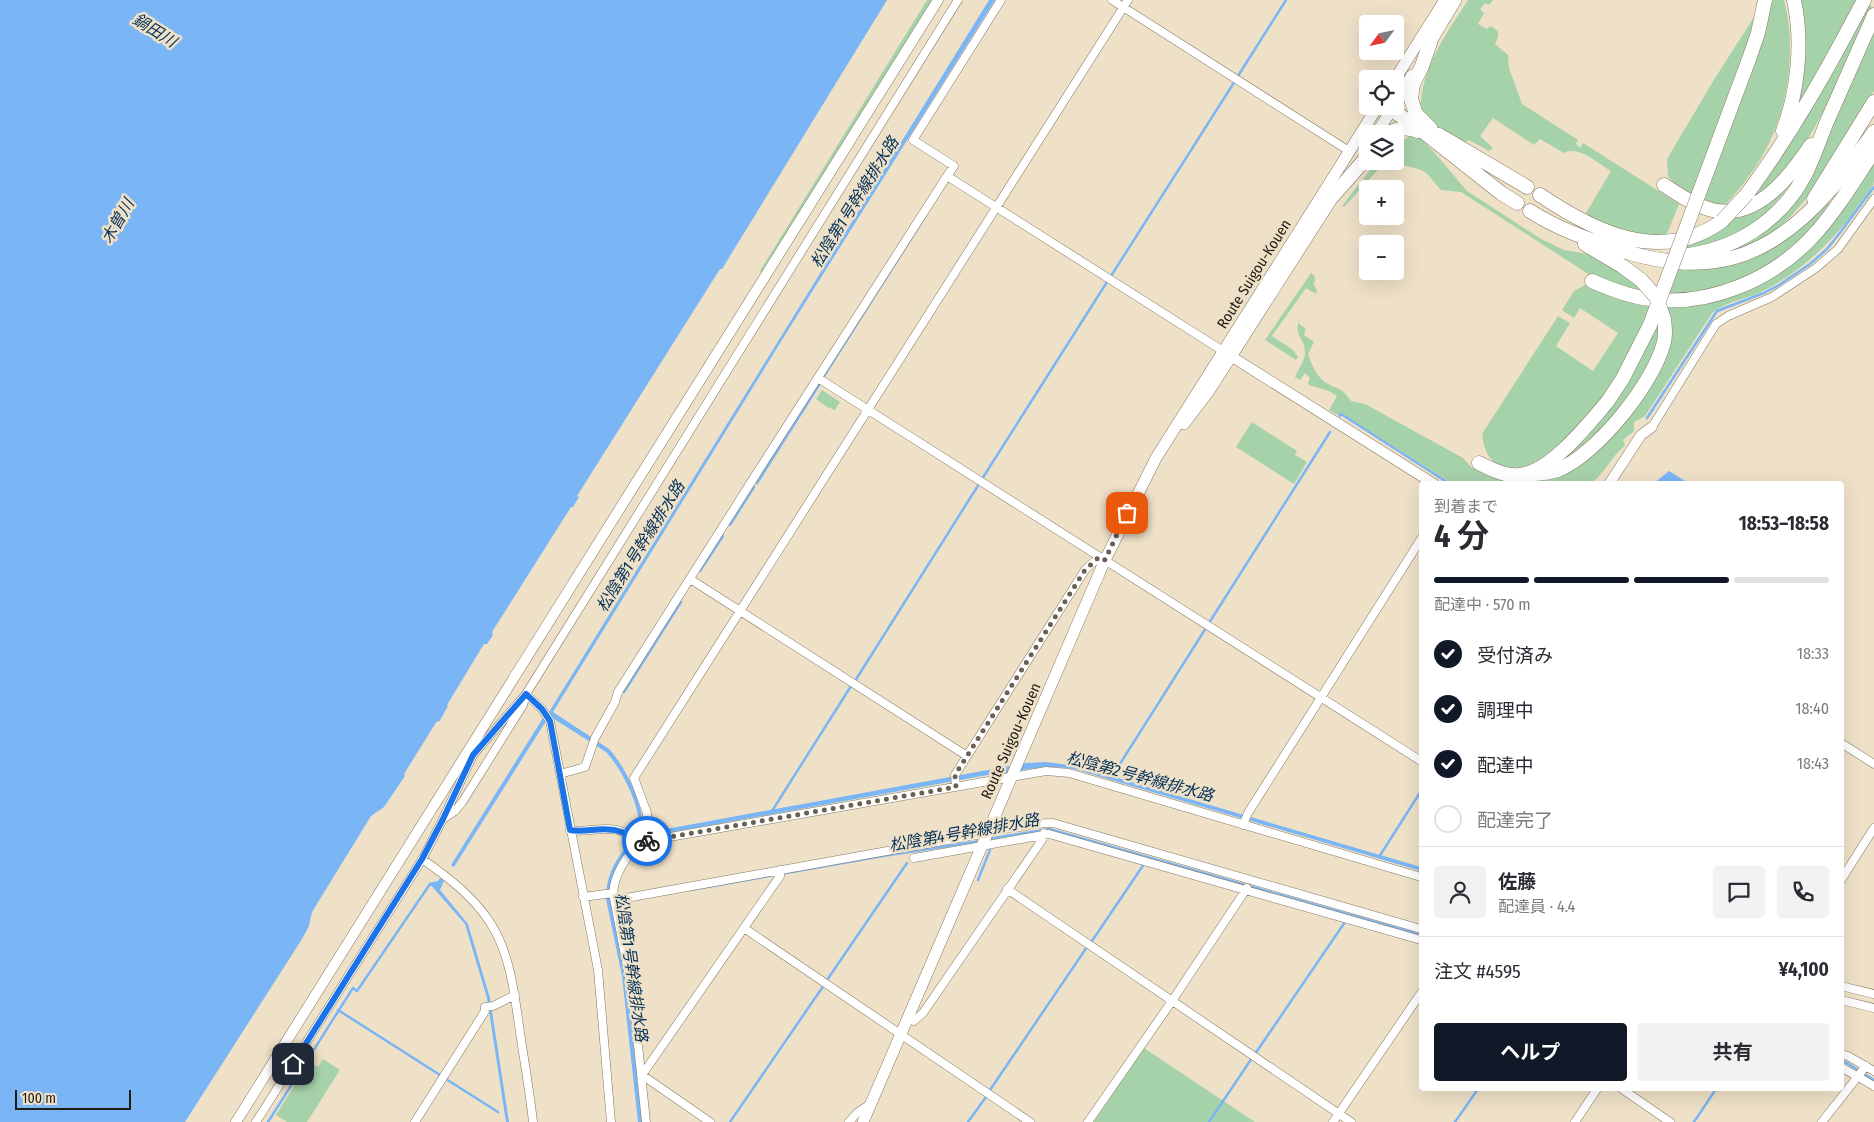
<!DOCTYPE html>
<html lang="ja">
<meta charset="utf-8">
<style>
body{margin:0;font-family:"Fira Sans Condensed","Noto Sans JP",sans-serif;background:#f2f2f3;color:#2b2b33;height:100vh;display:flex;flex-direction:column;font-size:19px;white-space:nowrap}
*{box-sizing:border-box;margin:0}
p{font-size:16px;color:#7c7c81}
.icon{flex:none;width:28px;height:28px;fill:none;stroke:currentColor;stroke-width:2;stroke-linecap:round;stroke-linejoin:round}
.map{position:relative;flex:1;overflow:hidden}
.drawer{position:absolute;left:1419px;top:481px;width:425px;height:610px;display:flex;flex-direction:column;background:#fff;border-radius:5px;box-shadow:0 5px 20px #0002}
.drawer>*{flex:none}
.needle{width:32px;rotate:237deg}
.tools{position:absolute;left:1359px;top:15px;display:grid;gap:10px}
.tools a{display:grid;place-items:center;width:45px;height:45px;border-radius:5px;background:#fff;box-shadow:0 5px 20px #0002;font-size:25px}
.scale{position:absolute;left:15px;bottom:12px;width:116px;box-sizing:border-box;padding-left:5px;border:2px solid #211c13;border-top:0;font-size:14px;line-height:18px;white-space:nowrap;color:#211c13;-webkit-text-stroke:4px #efe1c8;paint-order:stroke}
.pin{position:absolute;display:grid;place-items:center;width:42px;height:42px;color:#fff;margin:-21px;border-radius:10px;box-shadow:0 2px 8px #0006}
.courier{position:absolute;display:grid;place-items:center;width:50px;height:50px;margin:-25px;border:4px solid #1a73e8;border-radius:50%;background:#fff;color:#222;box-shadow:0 1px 6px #0007}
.summary em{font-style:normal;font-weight:700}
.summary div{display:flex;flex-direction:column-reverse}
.summary{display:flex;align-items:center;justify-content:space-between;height:85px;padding:0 15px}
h1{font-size:32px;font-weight:700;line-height:38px}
.bar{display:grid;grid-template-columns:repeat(4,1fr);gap:8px 5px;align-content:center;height:60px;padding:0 15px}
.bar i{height:6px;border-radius:4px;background:#e1e1e2}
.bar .on{background:#111827}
.bar p{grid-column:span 4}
.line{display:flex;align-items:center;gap:12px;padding:0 15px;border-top:1px solid #e1e1e2}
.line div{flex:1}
.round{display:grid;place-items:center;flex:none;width:52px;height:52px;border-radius:5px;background:#f2f2f3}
ol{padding:0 15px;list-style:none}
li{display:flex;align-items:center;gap:15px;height:55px}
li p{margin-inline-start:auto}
li .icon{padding:5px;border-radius:50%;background:#111827;color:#fff;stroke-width:4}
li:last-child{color:#7c7c81}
li i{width:28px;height:28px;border:2px solid #e1e1e2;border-radius:50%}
.cta{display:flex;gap:10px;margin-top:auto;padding:10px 15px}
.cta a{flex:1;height:58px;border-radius:5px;background:#111827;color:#fff;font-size:20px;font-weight:700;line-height:58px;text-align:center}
.cta a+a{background:#f2f2f3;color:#2b2b33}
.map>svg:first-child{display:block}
.green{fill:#a6d2aa}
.water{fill:#7ab5f5}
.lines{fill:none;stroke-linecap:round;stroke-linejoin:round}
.stream{stroke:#7ab5f5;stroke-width:2.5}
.street-casing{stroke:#847760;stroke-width:9}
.secondary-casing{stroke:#847760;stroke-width:11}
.primary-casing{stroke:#847760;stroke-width:12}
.highway-casing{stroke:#847760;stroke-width:15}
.street{stroke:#fff;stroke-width:8}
.secondary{stroke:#fff;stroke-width:10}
.primary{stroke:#fff;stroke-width:11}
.highway{stroke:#fff;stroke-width:14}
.highway-bridge-casing{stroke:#847760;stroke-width:15;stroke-linecap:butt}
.highway-bridge{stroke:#fff;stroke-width:14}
.done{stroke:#696152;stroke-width:5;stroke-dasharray:0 9}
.route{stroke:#1a73e8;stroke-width:6}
.labels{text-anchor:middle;stroke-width:5;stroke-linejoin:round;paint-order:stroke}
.street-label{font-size:15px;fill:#211c13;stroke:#efe1c8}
.water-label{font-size:16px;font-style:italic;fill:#043058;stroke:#efe1c8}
</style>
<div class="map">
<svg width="1874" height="1122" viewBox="0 0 1874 1122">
<rect width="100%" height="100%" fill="#efe1c8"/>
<path class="green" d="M927,0H933L763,273L760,271Z
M1468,0H1493L1489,5L1485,3L1480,9L1484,13L1478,24L1487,29L1491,26L1498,31V37L1495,44L1508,55L1509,68L1522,104L1578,140L1576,144L1580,148L1583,143L1679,204L1665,239L1598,225L1586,213L1611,171C1597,163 1579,145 1564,153L1540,139L1534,145L1493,118L1480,136L1493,148L1489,151L1469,140L1465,142L1429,123L1418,104L1421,101C1424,64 1448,31 1468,0Z
M1765,0H1784C1798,51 1787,119 1758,163C1748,179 1735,194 1723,208L1708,205L1677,187L1668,176L1667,159L1715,78Z
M1797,0H1858L1843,32L1794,112Z
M1869,3L1874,10L1820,118L1802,149L1783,175L1764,192L1742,205Z
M1874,27V91L1809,195C1794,214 1776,234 1754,245C1740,252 1721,255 1706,259L1777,219Z
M1413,134L1422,140L1434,152L1467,191L1541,239L1564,250L1594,255L1633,278L1648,294L1603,281L1590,275L1461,192L1441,190C1434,183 1430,174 1421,170C1412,166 1402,167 1393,161H1395V146Z
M1874,159C1874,166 1874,175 1874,182C1873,188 1866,196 1862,201C1836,238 1807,267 1767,289C1749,299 1728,300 1712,313L1645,416L1634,422V431L1623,440L1625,446C1610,457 1606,473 1590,484H1453L1341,413L1339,416L1329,410L1337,396L1329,391L1309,385L1308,383L1310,378L1305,373L1300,380L1295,377C1298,369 1304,362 1305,354C1306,339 1292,335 1300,319L1299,324L1306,329L1304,335L1314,342L1308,354C1311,363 1317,377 1325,382C1339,391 1341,386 1351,401L1365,404L1463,458L1471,467L1498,478L1557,475L1648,384L1665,305L1766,278Z
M1377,161H1386L1344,207L1342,206Z
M1797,174C1780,200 1757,227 1727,239C1711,245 1695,249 1679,255L1682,245Z
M1826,202L1831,204L1805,238L1762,271L1721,289L1666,296L1676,269L1711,268Z
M1311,273L1315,277L1314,285L1317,290L1316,294L1306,288L1272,336L1293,350L1298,357L1296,360L1265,340Z
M1585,285L1653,305C1648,318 1643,331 1637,344C1617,381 1556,477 1507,467C1489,464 1484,450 1482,434L1558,316L1570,323L1556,346L1593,371L1618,333L1580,308L1574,318L1562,310L1574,291Z
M1659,317C1660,328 1660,337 1656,348C1647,376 1613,424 1590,442C1580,450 1569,457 1558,465Z
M822,390L840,402L835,410L827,407L816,399Z
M1252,422L1297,451L1295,455L1307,462L1294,484L1236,447Z
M1144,1048L1255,1122H1094Z
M323,1059L340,1070L307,1122H287L276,1115L309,1062L318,1067Z"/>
<path class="water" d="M0,0H887L722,269H720L577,496L579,497L573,507H571L492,632L493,635L487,644H484L447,705L448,706L439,722L437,721L404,774L405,776L384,807L371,816L312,912L309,926L302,939L185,1122H0Z
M989,0H995L790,327L553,712L609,749C623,764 637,792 641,812C642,819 642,825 642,832H650L1026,763L1046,762L1077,766L1421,867V871L1074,769C1050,765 1029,768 1005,774L1004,772L651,836H640C624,855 609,872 610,899L626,977L642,1122H638L622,976L606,899C606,878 613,863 626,847C630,843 637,837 638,832C644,811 620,766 606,752L551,717L546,721L454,867L451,865L543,718L549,712Z
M1669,471L1690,484H1653Z
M440,878L444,881L440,890L468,924L490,998L509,1122H506L487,998L465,924L429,883L438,881Z"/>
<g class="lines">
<path class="stream" d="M1238,76L1286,0
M1111,276L1235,81
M824,376L926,215
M1340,416L1341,414L1450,484
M1647,418L1717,311L1764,293L1779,285L1810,264L1827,249L1839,234L1874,187
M982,479L1107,282
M757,483L819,385
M730,525L754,487
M700,571L723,536
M1209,623L1330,432
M855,681L979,484
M624,692L681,602
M1111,778L1206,628
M772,811L851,686
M988,839L1049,829L1421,935
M1379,857L1421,791
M978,880L990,850
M690,890L883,856L980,841
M1092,941L1144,864
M827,980L907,863
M338,1010L440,1075
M1255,1054L1345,922
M1841,1061L1847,1063L1874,1080
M446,1079L498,1112
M990,1090L1087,947
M268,1122L353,988L357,991L430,884L432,885
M730,1122L824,985
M968,1122L986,1097
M1209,1122L1252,1058
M1455,1122L1478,1089
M1694,1122L1716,1089"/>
<g class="street-casing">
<path id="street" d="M1112,0L1349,151
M947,176L954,166L913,140L1001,0
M818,378L1421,761
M1652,427L1716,324L1728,316L1772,297L1816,268L1838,249L1874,199
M690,579L967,756
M1841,743L1874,764
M560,774L585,767L595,738L615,702L618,692L753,479L947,176L1223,351
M956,787L955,775L967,756L1085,570L1099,557
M443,819L455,811L463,801L523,705L526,694L958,0
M1243,825L1248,813L1421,539
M989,829C1011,832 1031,822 1053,823L1421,929
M570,830C586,833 602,826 617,830C628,833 636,841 647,841L1046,771L1069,773L1421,877
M641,841C627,856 615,872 613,893L633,997L646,1122
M647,841V813L634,778L1128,0
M914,858L1049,834L1421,940
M422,859C448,877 474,897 491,924C512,957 515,1001 521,1039C525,1066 530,1094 533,1122
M1841,880L1874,828
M1007,889L1351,1122
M583,897L613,893
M615,900L987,833
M744,928L1030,1122
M1841,986L1874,994
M1841,1000L1874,1008
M908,1019L914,1021L923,1013L1042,840L1044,833
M1841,1054L1848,1056L1874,1071
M1841,1067L1874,1086
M1622,1089L1670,1122
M256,1122L423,858L443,819L473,755L526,694L542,709L550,721L598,970L611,1122
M415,1122L485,1011V1007L493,1006L515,995
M710,1122L642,1075L780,876V870
M849,1122L857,1113L870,1104
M1088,1122L1172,1001L1247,888
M1333,1122L1421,993
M1575,1122L1597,1089
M1822,1122L1866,1066"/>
</g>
<g class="secondary-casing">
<path id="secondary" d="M1226,353L1434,484
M1609,484L1641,435L1652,427
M236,1122L938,0"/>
</g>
<g class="primary-casing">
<path id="primary" d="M1426,50L1456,0
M1395,79L1445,0
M1395,104L1412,75
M1376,134L1394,106
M1184,424L1209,391L1337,191
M863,1122L1105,560L1156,458L1378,106"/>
</g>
<g class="highway-casing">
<path id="highway" d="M1430,43L1422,66L1413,84L1411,99L1416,114L1431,129
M1386,106L1420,129L1501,193L1517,203
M1783,131C1798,91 1803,43 1794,0
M1387,134C1397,128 1406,127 1418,131
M1439,135L1527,187
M1664,185C1679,195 1694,205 1712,210C1757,220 1789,178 1811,145
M1747,194C1792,133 1829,67 1864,0
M1540,195C1595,232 1661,265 1722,221
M1332,197L1368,156
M1814,199L1874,102
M1530,211C1556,228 1587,239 1617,249C1707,279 1768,261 1830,190C1846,172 1860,151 1874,132
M1585,244L1622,266L1641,280
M1680,256C1733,251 1781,222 1806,173C1815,155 1821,135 1829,117C1844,83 1859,49 1874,15
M1592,281C1610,289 1630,297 1650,299C1710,307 1774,279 1814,235C1837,210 1855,179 1874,151
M1479,463C1491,469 1506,477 1520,475C1551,472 1589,423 1608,401
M1520,475C1533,474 1546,474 1558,470C1597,454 1654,383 1664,342C1666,334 1665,327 1664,319"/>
</g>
<use href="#street" class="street"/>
<use href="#secondary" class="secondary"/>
<use href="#primary" class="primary"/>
<use href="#highway" class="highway"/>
<g class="highway-bridge-casing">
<path id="highway-bridge" d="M1722,221L1747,194
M1641,280L1656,297L1664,319
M1608,401L1623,378L1650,325L1749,59L1758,33L1765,0"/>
</g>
<use href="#highway-bridge" class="highway-bridge"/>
</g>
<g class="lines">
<path class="done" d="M647,841L956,787L955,775L967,756L1085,570L1099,557L1105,560L1127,513"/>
<path class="route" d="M293,1064L422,859L443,819L473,755L526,694L542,709L550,721L570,830C586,833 602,826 618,831C628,833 636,841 647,841"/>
</g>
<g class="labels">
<g class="street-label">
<text transform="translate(1254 274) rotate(-58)" y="5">Route Suigou-Kouen</text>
<text transform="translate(1011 741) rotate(-66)" y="5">Route Suigou-Kouen</text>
</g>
<g class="water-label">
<text transform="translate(155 30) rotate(32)" y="6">鍋田川</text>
<text transform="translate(854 202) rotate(-58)" y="6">松陰第1号幹線排水路</text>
<text transform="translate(117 221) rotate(-60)" y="6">木曽川</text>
<text transform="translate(640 546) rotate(-58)" y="6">松陰第1号幹線排水路</text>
<text transform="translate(1140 776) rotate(15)" y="6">松陰第2号幹線排水路</text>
<text transform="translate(964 832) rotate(-10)" y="6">松陰第4号幹線排水路</text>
<text transform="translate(632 967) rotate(82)" y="6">松陰第1号幹線排水路</text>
</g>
</g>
</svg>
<div class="tools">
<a><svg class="needle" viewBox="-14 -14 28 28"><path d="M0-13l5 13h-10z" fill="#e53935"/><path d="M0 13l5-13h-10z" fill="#7c7c81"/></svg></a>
<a><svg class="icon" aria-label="locate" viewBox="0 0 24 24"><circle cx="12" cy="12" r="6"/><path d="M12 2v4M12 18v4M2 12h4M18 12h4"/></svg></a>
<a><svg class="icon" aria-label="layers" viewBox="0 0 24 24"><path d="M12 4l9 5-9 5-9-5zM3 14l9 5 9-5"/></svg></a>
<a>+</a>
<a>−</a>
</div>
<div class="scale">100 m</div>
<div class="pin" style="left:1127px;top:513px;background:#ea580c"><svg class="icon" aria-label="bag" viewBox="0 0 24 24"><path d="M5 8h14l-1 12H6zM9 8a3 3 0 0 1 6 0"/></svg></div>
<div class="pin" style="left:293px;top:1064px;background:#1f2937"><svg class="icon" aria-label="home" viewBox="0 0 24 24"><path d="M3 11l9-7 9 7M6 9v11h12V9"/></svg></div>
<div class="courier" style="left:647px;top:841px"><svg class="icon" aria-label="bike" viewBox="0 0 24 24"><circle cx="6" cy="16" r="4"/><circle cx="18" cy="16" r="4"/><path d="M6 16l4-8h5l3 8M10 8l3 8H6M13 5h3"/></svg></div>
<section class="drawer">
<div class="summary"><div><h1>4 分</h1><p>到着まで</p></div><em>18:53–18:58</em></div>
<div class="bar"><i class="on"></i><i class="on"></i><i class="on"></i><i></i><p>配達中 · 570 m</p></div>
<ol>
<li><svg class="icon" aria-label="check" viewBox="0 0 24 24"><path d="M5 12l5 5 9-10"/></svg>受付済み<p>18:33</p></li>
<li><svg class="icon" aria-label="check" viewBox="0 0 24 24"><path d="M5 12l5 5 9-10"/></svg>調理中<p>18:40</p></li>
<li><svg class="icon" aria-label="check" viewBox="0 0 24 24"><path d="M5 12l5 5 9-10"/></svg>配達中<p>18:43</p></li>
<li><i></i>配達完了</li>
</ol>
<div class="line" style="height:90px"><a class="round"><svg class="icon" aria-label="person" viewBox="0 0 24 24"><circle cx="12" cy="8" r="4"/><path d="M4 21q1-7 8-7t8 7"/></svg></a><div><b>佐藤</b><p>配達員 · 4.4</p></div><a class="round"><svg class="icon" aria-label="chat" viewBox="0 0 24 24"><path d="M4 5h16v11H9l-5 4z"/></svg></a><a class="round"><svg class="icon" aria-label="phone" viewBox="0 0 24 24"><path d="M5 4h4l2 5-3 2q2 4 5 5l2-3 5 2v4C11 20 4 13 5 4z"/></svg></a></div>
<div class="line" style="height:65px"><div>注文 #4595</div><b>¥4,100</b></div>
<div class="cta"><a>ヘルプ</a><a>共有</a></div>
</section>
</div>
